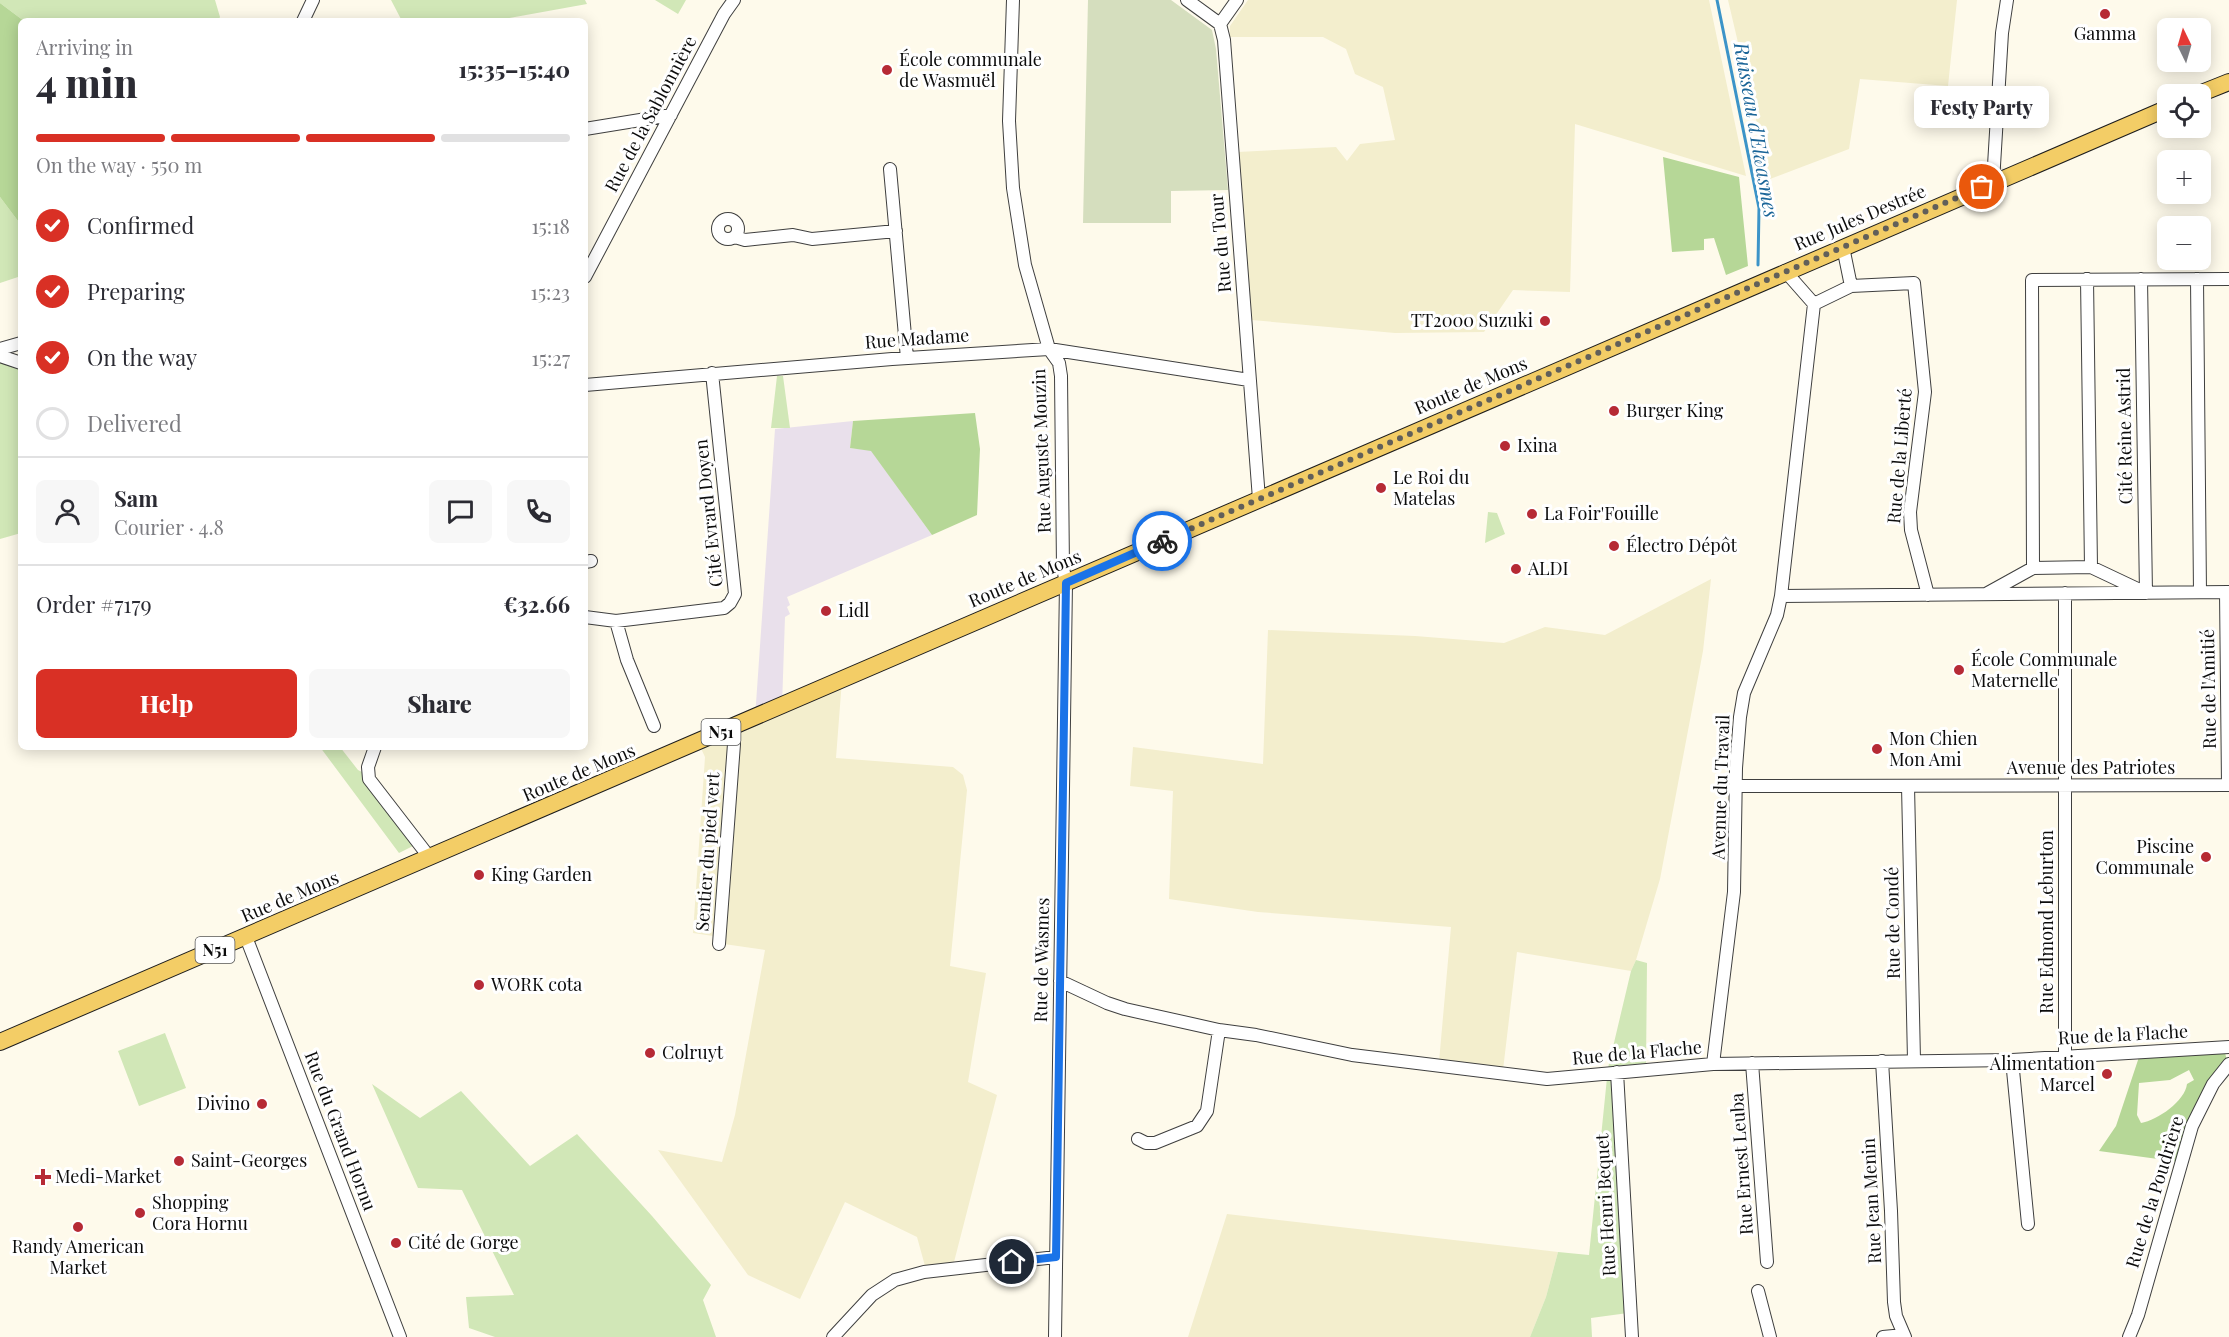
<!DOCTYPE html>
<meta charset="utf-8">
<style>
body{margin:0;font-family:"Playfair Display",serif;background:#f7f7f7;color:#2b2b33;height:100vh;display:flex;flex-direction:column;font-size:22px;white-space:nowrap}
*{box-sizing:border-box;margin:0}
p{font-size:20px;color:#7c7c81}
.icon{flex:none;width:33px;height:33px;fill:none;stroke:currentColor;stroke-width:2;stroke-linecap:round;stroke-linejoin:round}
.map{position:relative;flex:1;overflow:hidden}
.panel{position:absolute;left:18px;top:18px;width:570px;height:732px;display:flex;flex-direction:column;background:#fff;border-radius:9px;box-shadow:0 3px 15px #0003}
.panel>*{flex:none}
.needle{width:39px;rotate:355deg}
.controls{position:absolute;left:2157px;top:18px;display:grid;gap:12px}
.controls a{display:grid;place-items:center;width:54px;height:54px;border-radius:9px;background:#fff;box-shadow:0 3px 15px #0003;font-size:30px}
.pin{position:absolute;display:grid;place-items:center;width:51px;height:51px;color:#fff;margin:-26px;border:3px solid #fff;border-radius:50%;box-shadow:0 2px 6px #0007}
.courier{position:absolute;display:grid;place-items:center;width:60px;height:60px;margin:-30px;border:4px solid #1a73e8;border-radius:50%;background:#fff;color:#222;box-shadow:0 2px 8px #0007}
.bubble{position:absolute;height:42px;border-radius:9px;background:#fff;box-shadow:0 3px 15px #0003;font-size:20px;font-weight:800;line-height:42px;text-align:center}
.head em{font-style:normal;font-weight:800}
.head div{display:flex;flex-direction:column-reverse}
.head{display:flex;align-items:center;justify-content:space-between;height:102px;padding:0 18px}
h1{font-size:39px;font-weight:800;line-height:45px}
.bar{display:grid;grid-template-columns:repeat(4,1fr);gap:9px 6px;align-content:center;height:72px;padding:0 18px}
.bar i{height:8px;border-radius:4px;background:#e1e1e2}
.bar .selected{background:#d93025}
.bar p{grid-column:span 4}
.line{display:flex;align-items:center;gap:15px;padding:0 18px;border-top:2px solid #e1e1e2}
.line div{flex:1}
.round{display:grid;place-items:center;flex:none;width:63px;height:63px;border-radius:9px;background:#f7f7f7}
ol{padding:0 18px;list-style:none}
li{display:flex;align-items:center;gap:18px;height:66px}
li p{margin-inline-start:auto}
li .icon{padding:6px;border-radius:50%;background:#d93025;color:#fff;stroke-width:4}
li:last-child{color:#7c7c81}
li i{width:33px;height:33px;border:3px solid #e1e1e2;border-radius:50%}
.cta{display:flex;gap:12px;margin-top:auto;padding:12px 18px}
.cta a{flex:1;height:69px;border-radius:9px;background:#d93025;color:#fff;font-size:24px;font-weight:800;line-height:69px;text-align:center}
.cta a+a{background:#f7f7f7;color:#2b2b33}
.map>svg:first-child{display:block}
.industrial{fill:#e9e0eb}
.farmland{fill:#f3eecd}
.green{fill:#d1e7b7}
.forest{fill:#b6d797;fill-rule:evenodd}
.cemetery{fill:#d5debe}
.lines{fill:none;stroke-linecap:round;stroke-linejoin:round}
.stream{stroke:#3c94c8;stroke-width:3}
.minor-casing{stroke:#3f3f3f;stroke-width:14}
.major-casing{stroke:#1d1d1d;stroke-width:18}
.minor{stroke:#fff;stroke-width:12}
.major{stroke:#f3cd66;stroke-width:16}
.done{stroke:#615f5a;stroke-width:6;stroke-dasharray:0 10.8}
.route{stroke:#1a73e8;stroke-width:8}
.poi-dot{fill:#b62a35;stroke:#fff;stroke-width:2}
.labels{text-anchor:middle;stroke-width:6;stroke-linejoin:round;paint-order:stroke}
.shield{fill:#fff;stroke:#555;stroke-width:1.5}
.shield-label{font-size:16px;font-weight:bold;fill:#0c0c0c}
.poi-label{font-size:18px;fill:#0c0c0c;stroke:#fff;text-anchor:start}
.street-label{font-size:18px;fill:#0c0c0c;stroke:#fff}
.water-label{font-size:20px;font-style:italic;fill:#1a6598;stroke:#fff}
</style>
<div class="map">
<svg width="2229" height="1337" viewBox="0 0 2229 1337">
<rect width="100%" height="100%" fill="#fefaeb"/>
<path class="industrial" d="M853,421L850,448L871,450L932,535L787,597L790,605L787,607L790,614L785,617L782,706L755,718L775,429Z"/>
<path class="farmland" d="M1248,0H1709L1746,176L1575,124L1570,292L1513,290L1484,332L1395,333L1252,320L1238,152L1336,147L1347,161L1360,144L1395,140L1383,87L1355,74L1346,49L1323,37H1230V26Z
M1728,0H1957L1948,86L1860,79L1849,149L1770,179Z
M1711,579L1703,651L1660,879L1636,960L1631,971L1517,952L1503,1070L1439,1062L1451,927L1258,912L1169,899L1173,791L1130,786L1133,747L1263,764L1268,630L1415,636L1504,643L1545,627L1605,635Z
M842,680L836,758L953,767L963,775L967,790L950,966L986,973L968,1082L997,1095L954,1262L925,1266L917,1237L845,1202L800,1299L748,1275L658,1150L722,1162L735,1115L765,950L724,944L720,937L693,933L705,757L698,742Z
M1227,1214L1558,1252L1546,1297L1530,1337H1188Z"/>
<path class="green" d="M0,0H215L220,17L218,21H24L0,3Z
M391,0H585L587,4L493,21H402Z
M655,0H686L678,14Z
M0,197L21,225V276L0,283Z
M0,362L21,369V533L0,539Z
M777,376H783L790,428H771Z
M1488,512L1497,513L1505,534L1485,543Z
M320,747H340L358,770L368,775L419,843L399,853Z
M1636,960L1647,963L1646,1067L1614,1070L1628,1313L1591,1318L1592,1337H1530L1546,1297L1558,1252L1589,1255L1608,1068L1631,971Z
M165,1033L186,1088L139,1106L118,1051Z
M372,1084L420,1118L461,1091L530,1166L577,1134L652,1216L711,1285L703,1300L716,1337H495L469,1328L466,1297L514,1295L462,1190L418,1188Z"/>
<path class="forest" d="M0,3L24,21H21V225L0,197Z
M1663,157L1739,177L1748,266L1726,275L1714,238L1704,239V250L1672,252Z
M975,413L980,449L977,515L932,535L871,451L850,448L853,421Z
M2225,1052L2227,1062L2180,1162L2099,1151L2116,1126L2139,1057ZM2189,1070L2194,1080L2187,1084C2185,1101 2158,1120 2141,1123L2137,1115L2139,1083L2170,1080Z"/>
<path class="cemetery" d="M1088,0H1171L1212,30L1216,49L1228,190L1171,191V223H1083Z"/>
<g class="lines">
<path class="stream" d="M1717,0L1759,208L1758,265"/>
<g class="minor-casing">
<path id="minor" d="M1013,0L1009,121L1013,188L1025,265L1049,349L1059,363L1061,376L1063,568L1066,583L1055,1337
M1187,0L1220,24L1224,40L1259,499
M303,21L313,0
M1220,24L1237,0
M585,129L671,115
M890,169L907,358
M1993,182L2002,33L2007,0
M718 229a10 10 0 1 1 20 0a10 10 0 1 1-20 0Z
M735,237L745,240L793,235L812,239L896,231
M1843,247L1851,286
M1785,271L1814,304
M585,277L724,14L734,0
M2087,279L2091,567
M2197,279L2200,592
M1814,304L1851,286L1914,283L1925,392L1910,512L1911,530L1928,595
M0,349L21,343
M0,356L21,363
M585,385L892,359L1049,349L1249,380
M585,562L591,561
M2033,568L2032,280L2229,279
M2226,592L2228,785
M2065,593V1057
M1986,594L2033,568L2091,567L2146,593L2141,279
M1781,596L2229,592
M585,617L616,621L724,608L730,603L735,594L712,373
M616,621L627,660L654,726
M375,747L368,767L369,779L430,858
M1737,786L2229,785
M1908,786L1914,1060
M246,937L400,1337
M719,944L734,744L730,728
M1060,981L1107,1003L1125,1009L1219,1030L1256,1035L1352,1055L1547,1079L1713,1064L2012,1060L2229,1047
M2012,1060L2028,1224
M1882,1061L1891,1211L1894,1302L1896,1316L1905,1337
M1752,1063L1767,1262
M1713,1064L1734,892L1736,768L1740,717L1744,693L1777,615L1781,596L1814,304
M1617,1072L1632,1337
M1138,1139L1146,1143H1155L1197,1126L1207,1111L1219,1030
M1758,1291L1770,1337
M833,1337L872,1295L895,1280L924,1272L1056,1257
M1883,1337L1904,1335
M2129,1337L2138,1315L2192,1126L2213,1084L2229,1064"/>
</g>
<g class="major-casing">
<path id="major" d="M2199,94L2229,82
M0,1042C723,733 1444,418 2168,108"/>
</g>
<use href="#minor" class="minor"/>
<use href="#major" class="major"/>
</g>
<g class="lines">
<path class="done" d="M1162,541L1982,187"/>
<path class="route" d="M1012,1262L1056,1257L1066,583L1162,541"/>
</g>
<g class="poi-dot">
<circle cx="2105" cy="14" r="6"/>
<circle cx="887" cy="70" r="6"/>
<circle cx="1545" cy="321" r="6"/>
<circle cx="1614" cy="411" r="6"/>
<circle cx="1505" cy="446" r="6"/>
<circle cx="1381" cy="488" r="6"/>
<circle cx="1532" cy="514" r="6"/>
<circle cx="1614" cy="546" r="6"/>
<circle cx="1516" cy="569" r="6"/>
<circle cx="826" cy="611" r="6"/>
<circle cx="1959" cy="670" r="6"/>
<circle cx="1877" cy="749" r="6"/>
<circle cx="2206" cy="857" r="6"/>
<circle cx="479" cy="875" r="6"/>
<circle cx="479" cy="985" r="6"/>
<circle cx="650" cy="1053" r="6"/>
<circle cx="2107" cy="1074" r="6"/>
<circle cx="262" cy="1104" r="6"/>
<circle cx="179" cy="1161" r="6"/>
<path d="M40 1168h6v6h6v6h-6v6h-6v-6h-6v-6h6z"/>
<circle cx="140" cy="1213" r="6"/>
<circle cx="78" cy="1227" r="6"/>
<circle cx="396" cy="1243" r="6"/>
</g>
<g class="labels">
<g class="shield">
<rect x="701.5" y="719" width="39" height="26" rx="4.5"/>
<rect x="195.5" y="937" width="39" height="26" rx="4.5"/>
</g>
<g class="shield-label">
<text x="721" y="738">N51</text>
<text x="215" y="956">N51</text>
</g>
<g class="poi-label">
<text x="2105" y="40" text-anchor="middle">Gamma</text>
<text x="899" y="66">École communale<tspan x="899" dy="21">de Wasmuël</tspan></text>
<text x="1533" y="327" text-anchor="end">TT2000 Suzuki</text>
<text x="1626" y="417">Burger King</text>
<text x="1517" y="452">Ixina</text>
<text x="1393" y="484">Le Roi du<tspan x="1393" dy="21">Matelas</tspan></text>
<text x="1544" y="520">La Foir'Fouille</text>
<text x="1626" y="552">Électro Dépôt</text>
<text x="1528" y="575">ALDI</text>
<text x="838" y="617">Lidl</text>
<text x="1971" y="666">École Communale<tspan x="1971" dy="21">Maternelle</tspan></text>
<text x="1889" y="745">Mon Chien<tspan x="1889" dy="21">Mon Ami</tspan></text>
<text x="2194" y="853" text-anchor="end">Piscine<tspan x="2194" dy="21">Communale</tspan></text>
<text x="491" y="881">King Garden</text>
<text x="491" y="991">WORK cota</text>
<text x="662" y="1059">Colruyt</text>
<text x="2095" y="1070" text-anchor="end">Alimentation<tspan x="2095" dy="21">Marcel</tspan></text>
<text x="250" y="1110" text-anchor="end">Divino</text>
<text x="191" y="1167">Saint-Georges</text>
<text x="55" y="1183">Medi-Market</text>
<text x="152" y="1209">Shopping<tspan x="152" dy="21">Cora Hornu</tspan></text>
<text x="408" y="1249">Cité de Gorge</text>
<text x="78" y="1253" text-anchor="middle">Randy American<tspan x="78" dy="21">Market</tspan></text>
</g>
<g class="street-label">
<text transform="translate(651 114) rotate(-62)" y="6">Rue de la Sablonnière</text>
<text transform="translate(1860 218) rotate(-23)" y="6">Rue Jules Destrée</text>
<text transform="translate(1221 243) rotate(-95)" y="6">Rue du Tour</text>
<text transform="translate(917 339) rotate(-4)" y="6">Rue Madame</text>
<text transform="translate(1471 386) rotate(-23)" y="6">Route de Mons</text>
<text transform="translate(2125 436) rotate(-91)" y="6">Cité Reine Astrid</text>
<text transform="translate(1042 451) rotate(-92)" y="6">Rue Auguste Mouzin</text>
<text transform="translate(1900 456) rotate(-85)" y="6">Rue de la Liberté</text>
<text transform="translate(709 513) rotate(-96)" y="6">Cité Evrard Doyen</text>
<text transform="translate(1025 579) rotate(-23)" y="6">Route de Mons</text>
<text transform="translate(2209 689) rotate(-91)" y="6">Rue de l'Amitié</text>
<text x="2091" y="774">Avenue des Patriotes</text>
<text transform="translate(579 773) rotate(-23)" y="6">Route de Mons</text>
<text transform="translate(1721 787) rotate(-88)" y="6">Avenue du Travail</text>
<text transform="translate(708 852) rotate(-86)" y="6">Sentier du pied vert</text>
<text transform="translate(290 897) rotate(-23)" y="6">Rue de Mons</text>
<text transform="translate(2047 922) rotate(-90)" y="6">Rue Edmond Leburton</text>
<text transform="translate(1893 923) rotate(-91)" y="6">Rue de Condé</text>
<text transform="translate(1042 960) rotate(-89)" y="6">Rue de Wasmes</text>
<text transform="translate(2123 1035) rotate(-3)" y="6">Rue de la Flache</text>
<text transform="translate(1637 1053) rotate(-5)" y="6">Rue de la Flache</text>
<text transform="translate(340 1131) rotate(69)" y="6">Rue du Grand Hornu</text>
<text transform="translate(1742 1164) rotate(-94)" y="6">Rue Ernest Leuba</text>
<text transform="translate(2155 1192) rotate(-73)" y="6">Rue de la Poudrière</text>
<text transform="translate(1872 1201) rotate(-93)" y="6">Rue Jean Menin</text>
<text transform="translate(1606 1205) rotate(-93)" y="6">Rue Henri Bequet</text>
</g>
<g class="water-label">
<text transform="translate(1756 130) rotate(80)" y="7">Ruisseau d'Elwasmes</text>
</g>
</g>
</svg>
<div class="controls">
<a><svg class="needle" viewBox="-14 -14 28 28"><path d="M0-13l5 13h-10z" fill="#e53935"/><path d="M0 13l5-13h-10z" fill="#7c7c81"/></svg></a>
<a><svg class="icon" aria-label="locate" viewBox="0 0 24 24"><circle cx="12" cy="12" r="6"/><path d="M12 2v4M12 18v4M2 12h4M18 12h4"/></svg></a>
<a>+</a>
<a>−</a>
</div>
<div class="pin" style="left:1982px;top:187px;background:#ea580c"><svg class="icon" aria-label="bag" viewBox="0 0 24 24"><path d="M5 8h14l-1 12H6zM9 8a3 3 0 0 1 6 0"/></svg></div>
<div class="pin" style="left:1012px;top:1262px;background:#1f2937"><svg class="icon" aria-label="home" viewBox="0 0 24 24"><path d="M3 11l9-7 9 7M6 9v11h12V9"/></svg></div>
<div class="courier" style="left:1162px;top:541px"><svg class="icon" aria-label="bike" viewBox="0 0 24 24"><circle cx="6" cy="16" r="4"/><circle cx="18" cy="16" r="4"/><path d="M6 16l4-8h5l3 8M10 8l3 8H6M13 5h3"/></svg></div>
<div class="bubble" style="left:1914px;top:86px;width:135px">Festy Party</div>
<section class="panel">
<div class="head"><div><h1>4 min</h1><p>Arriving in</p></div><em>15:35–15:40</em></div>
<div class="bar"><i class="selected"></i><i class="selected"></i><i class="selected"></i><i></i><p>On the way · 550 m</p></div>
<ol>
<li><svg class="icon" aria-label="check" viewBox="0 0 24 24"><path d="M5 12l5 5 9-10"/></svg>Confirmed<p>15:18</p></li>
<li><svg class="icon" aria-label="check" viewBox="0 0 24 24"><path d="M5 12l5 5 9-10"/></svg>Preparing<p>15:23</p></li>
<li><svg class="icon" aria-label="check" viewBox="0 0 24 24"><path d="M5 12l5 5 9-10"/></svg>On the way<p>15:27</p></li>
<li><i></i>Delivered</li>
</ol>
<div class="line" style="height:108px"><a class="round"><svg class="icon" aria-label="person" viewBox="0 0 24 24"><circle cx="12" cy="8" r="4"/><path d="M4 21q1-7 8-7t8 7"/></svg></a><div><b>Sam</b><p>Courier · 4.8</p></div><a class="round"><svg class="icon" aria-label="chat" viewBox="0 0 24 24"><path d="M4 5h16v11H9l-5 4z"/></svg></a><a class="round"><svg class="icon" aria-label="phone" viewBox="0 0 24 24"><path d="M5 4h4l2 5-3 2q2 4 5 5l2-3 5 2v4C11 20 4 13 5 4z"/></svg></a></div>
<div class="line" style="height:78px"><div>Order #7179</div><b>€32.66</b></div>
<div class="cta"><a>Help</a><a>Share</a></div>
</section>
</div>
